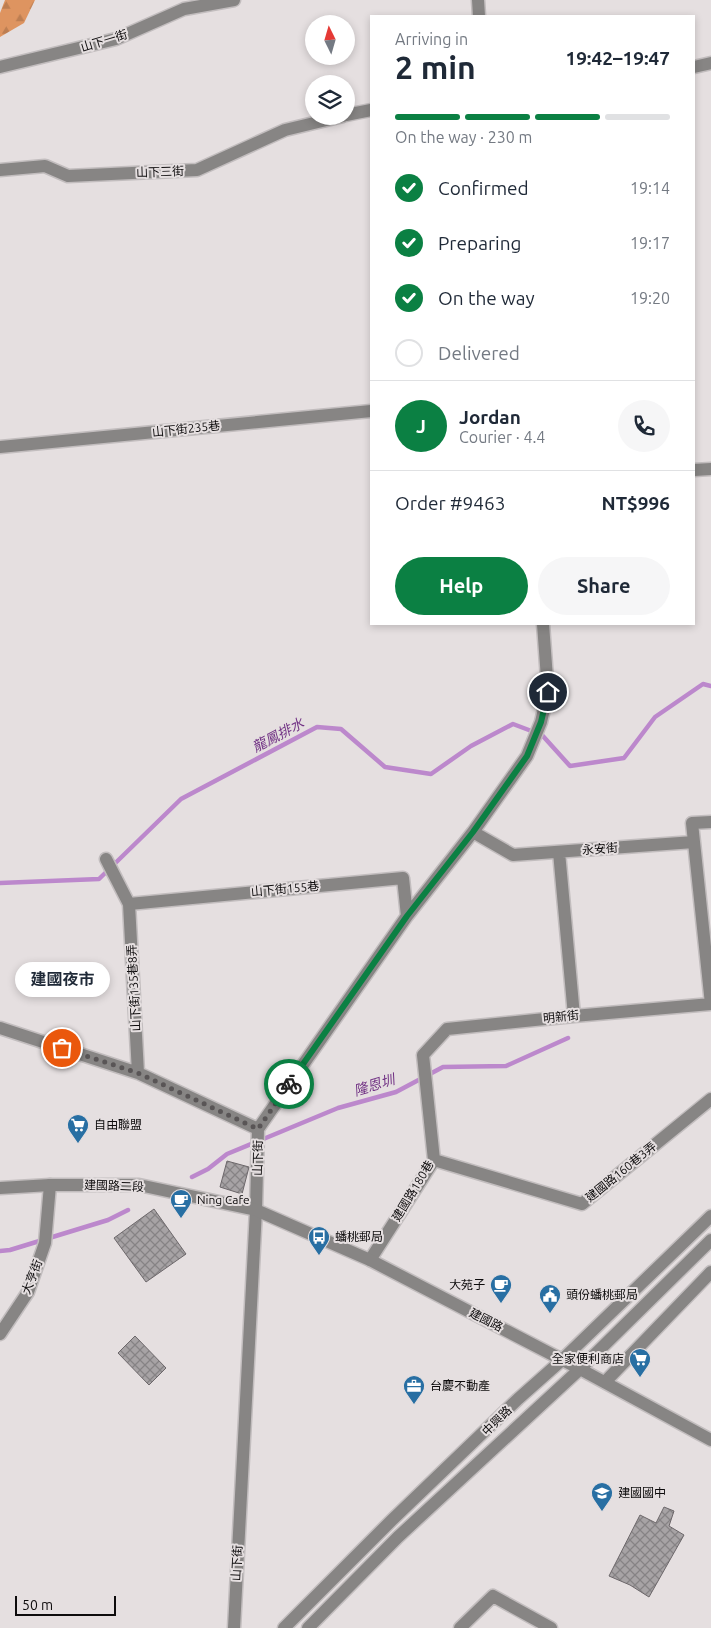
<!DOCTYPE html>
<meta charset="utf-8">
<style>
body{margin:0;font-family:Ubuntu,"Noto Sans TC",sans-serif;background:#f6f6f7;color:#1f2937;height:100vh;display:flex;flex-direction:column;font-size:19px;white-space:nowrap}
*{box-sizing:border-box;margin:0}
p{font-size:16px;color:#747a83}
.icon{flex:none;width:28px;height:28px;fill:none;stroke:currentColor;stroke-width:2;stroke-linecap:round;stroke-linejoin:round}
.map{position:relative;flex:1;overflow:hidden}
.drawer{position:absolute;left:370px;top:15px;width:325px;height:610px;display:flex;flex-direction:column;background:#fff;border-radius:0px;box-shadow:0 2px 8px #0003}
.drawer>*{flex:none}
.needle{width:32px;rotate:355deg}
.tools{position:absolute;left:305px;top:15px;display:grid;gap:10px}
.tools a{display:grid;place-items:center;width:50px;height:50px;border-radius:50%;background:#fff;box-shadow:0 2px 8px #0003;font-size:25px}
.scale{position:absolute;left:15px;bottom:12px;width:101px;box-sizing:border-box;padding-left:5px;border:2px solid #0d0b0c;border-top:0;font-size:14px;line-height:18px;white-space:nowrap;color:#0d0b0c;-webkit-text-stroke:4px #e5dfe0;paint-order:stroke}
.pin{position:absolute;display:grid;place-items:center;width:42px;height:42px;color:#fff;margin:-21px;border:2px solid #fff;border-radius:50%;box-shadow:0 1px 5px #0007}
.courier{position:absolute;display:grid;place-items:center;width:50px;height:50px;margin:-25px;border:4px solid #0b8043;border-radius:50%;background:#fff;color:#222;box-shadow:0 1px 6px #0007}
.bubble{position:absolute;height:35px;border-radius:18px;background:#fff;box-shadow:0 2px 8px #0003;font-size:16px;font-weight:700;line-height:35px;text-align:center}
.head em{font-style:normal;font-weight:700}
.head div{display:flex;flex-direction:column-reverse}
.head{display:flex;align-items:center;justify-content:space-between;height:85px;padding:0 25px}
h1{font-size:32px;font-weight:700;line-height:38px}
.bar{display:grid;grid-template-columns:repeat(4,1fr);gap:8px 5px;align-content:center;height:60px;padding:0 25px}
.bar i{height:6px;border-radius:4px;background:#e0e1e3}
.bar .on{background:#0b8043}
.bar p{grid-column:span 4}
.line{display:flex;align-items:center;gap:12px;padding:0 25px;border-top:1px solid #e0e1e3}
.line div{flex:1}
.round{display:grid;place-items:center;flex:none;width:52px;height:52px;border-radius:26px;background:#f6f6f7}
ol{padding:0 25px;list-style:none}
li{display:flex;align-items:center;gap:15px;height:55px}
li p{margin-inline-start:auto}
li .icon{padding:5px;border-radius:50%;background:#0b8043;color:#fff;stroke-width:4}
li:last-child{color:#747a83}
li i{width:28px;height:28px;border:2px solid #e0e1e3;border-radius:50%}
.cta{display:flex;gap:10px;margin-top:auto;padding:10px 25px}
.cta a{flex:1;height:58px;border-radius:30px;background:#0b8043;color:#fff;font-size:20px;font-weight:700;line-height:58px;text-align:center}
.cta a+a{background:#f6f6f7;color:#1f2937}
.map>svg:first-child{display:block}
.forest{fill:url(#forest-firs)}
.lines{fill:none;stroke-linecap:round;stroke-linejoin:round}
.stream{stroke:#bc88cc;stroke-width:4.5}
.building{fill:url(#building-cross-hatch);stroke:#6c676a}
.minor-casing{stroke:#c2bdbe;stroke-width:15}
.tertiary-casing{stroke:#c2bdbe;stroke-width:15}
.minor{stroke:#878584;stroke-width:12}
.tertiary{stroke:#878584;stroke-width:12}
.done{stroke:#595556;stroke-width:5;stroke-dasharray:0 9}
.route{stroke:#0b8043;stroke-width:6}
.labels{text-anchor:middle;stroke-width:4;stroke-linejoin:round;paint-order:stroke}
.street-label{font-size:12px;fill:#0d0b0c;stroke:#e5dfe0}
.poi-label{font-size:12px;fill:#0d0b0c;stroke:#e5dfe0;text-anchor:start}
.water-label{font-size:14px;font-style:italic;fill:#723385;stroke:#e5dfe0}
</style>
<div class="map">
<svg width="711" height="1628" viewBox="0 0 711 1628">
<defs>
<pattern id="forest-firs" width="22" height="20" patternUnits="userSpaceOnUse" patternTransform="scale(1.25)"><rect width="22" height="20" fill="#de9460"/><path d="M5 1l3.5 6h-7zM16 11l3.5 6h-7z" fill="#bd7e52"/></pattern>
<pattern id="building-cross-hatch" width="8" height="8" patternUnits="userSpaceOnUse" patternTransform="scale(1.25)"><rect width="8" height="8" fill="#a7a3a5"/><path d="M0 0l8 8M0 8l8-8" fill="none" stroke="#868385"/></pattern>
</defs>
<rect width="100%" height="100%" fill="#e5dfe0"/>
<path class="forest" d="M5,0H35L24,23L0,37V13Z"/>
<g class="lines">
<path class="stream" d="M0,883L99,879L181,799L317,727L341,729L385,767L431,774L471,746L513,724L542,735L570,766L624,758L655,717L703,684L711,686
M192,1177L208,1169L227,1154L338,1108L396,1092L443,1067L506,1066L568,1038
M0,1251L10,1250L108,1220L128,1210"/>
</g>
<path class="building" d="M227,1161L249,1167L242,1194L220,1187Z
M154,1209L186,1254L146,1282L114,1238Z
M135,1336L166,1368L149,1385L118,1353Z
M664,1507L674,1511L669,1526L684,1535L649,1597L630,1585L609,1576L640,1515L656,1523Z"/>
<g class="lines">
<g class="minor-casing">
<path id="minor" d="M478,0L479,16
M0,67L116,39L184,9L234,0
M694,67L711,63
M346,115L371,110
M0,170L45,166L68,176L197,170L285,130L343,116
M0,447L371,411
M694,470L711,469
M473,832L513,855L694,842
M559,852L574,1016
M106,859L129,904L138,1073
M129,904L403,878L407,916
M711,1004L692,823L711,822
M0,1028L138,1073L258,1129
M434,1160L582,1204L711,1099
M370,1260L434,1160L423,1055L447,1029L574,1016L711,1004
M0,1334L28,1292L45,1243L50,1185
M605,1382L711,1272
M234,1628L256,1210L258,1129L407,916L473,832L527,756L541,722L548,692L543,624
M460,1628L493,1596L551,1628"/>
</g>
<g class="tertiary-casing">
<path id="tertiary" d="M0,1188L50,1185H139L256,1210L370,1260L580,1369L711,1440
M284,1628L392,1520L518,1399L562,1360L711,1216
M308,1628L398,1537L580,1369L711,1240"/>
</g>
<use href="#minor" class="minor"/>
<use href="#tertiary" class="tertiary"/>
</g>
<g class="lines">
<path class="done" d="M62,1048L138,1073L258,1129L289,1084"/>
<path class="route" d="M289,1084L407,916L473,832L527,756L541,722L548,692"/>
</g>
<defs>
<g id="supermarket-pin" transform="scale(1.125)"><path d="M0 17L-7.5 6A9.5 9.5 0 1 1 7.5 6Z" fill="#286fa3" stroke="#e5dfe0"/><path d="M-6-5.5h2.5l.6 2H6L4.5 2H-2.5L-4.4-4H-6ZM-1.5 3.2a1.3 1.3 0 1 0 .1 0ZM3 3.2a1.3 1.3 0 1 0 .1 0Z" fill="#fff"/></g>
<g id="cafe-pin" transform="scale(1.125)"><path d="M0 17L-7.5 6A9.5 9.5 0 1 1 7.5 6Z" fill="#286fa3" stroke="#e5dfe0"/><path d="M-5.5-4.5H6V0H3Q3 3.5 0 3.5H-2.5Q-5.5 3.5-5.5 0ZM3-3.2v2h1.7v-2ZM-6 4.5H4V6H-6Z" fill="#fff"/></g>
<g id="bus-pin" transform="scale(1.125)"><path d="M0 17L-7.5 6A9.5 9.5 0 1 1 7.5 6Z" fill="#286fa3" stroke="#e5dfe0"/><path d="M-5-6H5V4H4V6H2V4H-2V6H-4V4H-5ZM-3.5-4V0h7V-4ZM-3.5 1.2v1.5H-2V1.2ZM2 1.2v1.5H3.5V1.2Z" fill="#fff"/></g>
<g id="civic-pin" transform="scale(1.125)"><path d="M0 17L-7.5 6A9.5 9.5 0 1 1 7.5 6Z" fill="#286fa3" stroke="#e5dfe0"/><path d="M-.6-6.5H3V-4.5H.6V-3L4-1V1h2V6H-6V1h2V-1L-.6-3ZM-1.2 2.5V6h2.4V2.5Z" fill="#fff"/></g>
<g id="office-pin" transform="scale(1.125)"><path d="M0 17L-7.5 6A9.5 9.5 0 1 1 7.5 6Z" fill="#286fa3" stroke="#e5dfe0"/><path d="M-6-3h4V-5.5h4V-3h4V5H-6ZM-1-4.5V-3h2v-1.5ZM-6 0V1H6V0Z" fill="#fff"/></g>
<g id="school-pin" transform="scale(1.125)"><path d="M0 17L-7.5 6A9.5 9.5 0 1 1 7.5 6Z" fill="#286fa3" stroke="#e5dfe0"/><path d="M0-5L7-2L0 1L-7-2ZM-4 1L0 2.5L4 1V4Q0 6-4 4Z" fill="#fff"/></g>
</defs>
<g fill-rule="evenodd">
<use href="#supermarket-pin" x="78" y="1125"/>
<use href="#cafe-pin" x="181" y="1200"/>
<use href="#bus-pin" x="319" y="1237"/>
<use href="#cafe-pin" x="501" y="1285"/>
<use href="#civic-pin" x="550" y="1295"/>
<use href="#supermarket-pin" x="640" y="1359"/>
<use href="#office-pin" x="414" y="1386"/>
<use href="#school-pin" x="602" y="1493"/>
</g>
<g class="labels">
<g class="street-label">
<text transform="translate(104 41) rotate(-17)" y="4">山下一街</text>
<text transform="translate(160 172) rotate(-2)" y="4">山下三街</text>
<text transform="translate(186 429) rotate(-6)" y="4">山下街235巷</text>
<text transform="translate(600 849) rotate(-4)" y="4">永安街</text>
<text transform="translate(285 889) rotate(-5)" y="4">山下街155巷</text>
<text transform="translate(134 988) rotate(-93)" y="4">山下街135巷8弄</text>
<text transform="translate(561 1017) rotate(-6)" y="4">明新街</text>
<text transform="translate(258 1158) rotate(-89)" y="4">山下街</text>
<text transform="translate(621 1172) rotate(-39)" y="4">建國路160巷3弄</text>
<text transform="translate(114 1186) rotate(2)" y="4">建國路二段</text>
<text transform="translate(413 1191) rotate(-59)" y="4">建國路180巷</text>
<text transform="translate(32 1277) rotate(-69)" y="4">大亨街</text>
<text transform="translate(486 1320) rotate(27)" y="4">建國路</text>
<text transform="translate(497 1421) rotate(-45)" y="4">中興路</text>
<text transform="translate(237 1563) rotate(-87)" y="4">山下街</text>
</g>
<g class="poi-label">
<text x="94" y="1129">自由聯盟</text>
<text x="197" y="1204">Ning Cafe</text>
<text x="335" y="1241">蟠桃郵局</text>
<text x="485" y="1289" text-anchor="end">大苑子</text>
<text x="566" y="1299">頭份蟠桃郵局</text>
<text x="624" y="1363" text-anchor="end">全家便利商店</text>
<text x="430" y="1390">台慶不動產</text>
<text x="618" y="1497">建國國中</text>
</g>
<g class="water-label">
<text transform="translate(278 735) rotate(-28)" y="5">龍鳳排水</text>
<text transform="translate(374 1085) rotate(-17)" y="5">隆恩圳</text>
</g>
</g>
</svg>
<div class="tools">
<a><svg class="needle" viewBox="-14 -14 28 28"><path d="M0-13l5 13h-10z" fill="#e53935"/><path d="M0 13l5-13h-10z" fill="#747a83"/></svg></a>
<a><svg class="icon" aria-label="layers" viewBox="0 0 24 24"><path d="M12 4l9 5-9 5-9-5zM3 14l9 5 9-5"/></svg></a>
</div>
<div class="scale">50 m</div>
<div class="pin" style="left:62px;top:1048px;background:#ea580c"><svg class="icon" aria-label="bag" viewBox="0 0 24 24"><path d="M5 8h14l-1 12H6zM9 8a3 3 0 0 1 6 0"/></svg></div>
<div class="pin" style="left:548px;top:692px;background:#1f2937"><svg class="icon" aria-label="home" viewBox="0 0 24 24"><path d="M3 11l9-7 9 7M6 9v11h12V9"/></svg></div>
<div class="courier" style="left:289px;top:1084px"><svg class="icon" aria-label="bike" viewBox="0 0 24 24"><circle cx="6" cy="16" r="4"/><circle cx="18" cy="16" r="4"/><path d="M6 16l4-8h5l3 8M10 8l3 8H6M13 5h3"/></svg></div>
<div class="bubble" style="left:15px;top:962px;width:95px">建國夜市</div>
<section class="drawer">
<div class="head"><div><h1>2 min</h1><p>Arriving in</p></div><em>19:42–19:47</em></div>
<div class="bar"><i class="on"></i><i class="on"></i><i class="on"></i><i></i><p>On the way · 230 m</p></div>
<ol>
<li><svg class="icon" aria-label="check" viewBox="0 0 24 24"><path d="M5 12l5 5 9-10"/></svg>Confirmed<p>19:14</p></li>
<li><svg class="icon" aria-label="check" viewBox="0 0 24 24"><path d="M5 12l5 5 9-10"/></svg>Preparing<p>19:17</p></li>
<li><svg class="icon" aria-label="check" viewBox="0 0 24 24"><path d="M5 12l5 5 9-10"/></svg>On the way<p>19:20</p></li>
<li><i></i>Delivered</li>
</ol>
<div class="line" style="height:90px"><b class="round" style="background:#0b8043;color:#fff">J</b><div><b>Jordan</b><p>Courier · 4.4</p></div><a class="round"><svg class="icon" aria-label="phone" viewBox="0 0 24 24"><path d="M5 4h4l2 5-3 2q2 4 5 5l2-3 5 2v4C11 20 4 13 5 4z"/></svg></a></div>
<div class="line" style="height:65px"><div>Order #9463</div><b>NT$996</b></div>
<div class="cta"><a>Help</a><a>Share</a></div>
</section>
</div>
